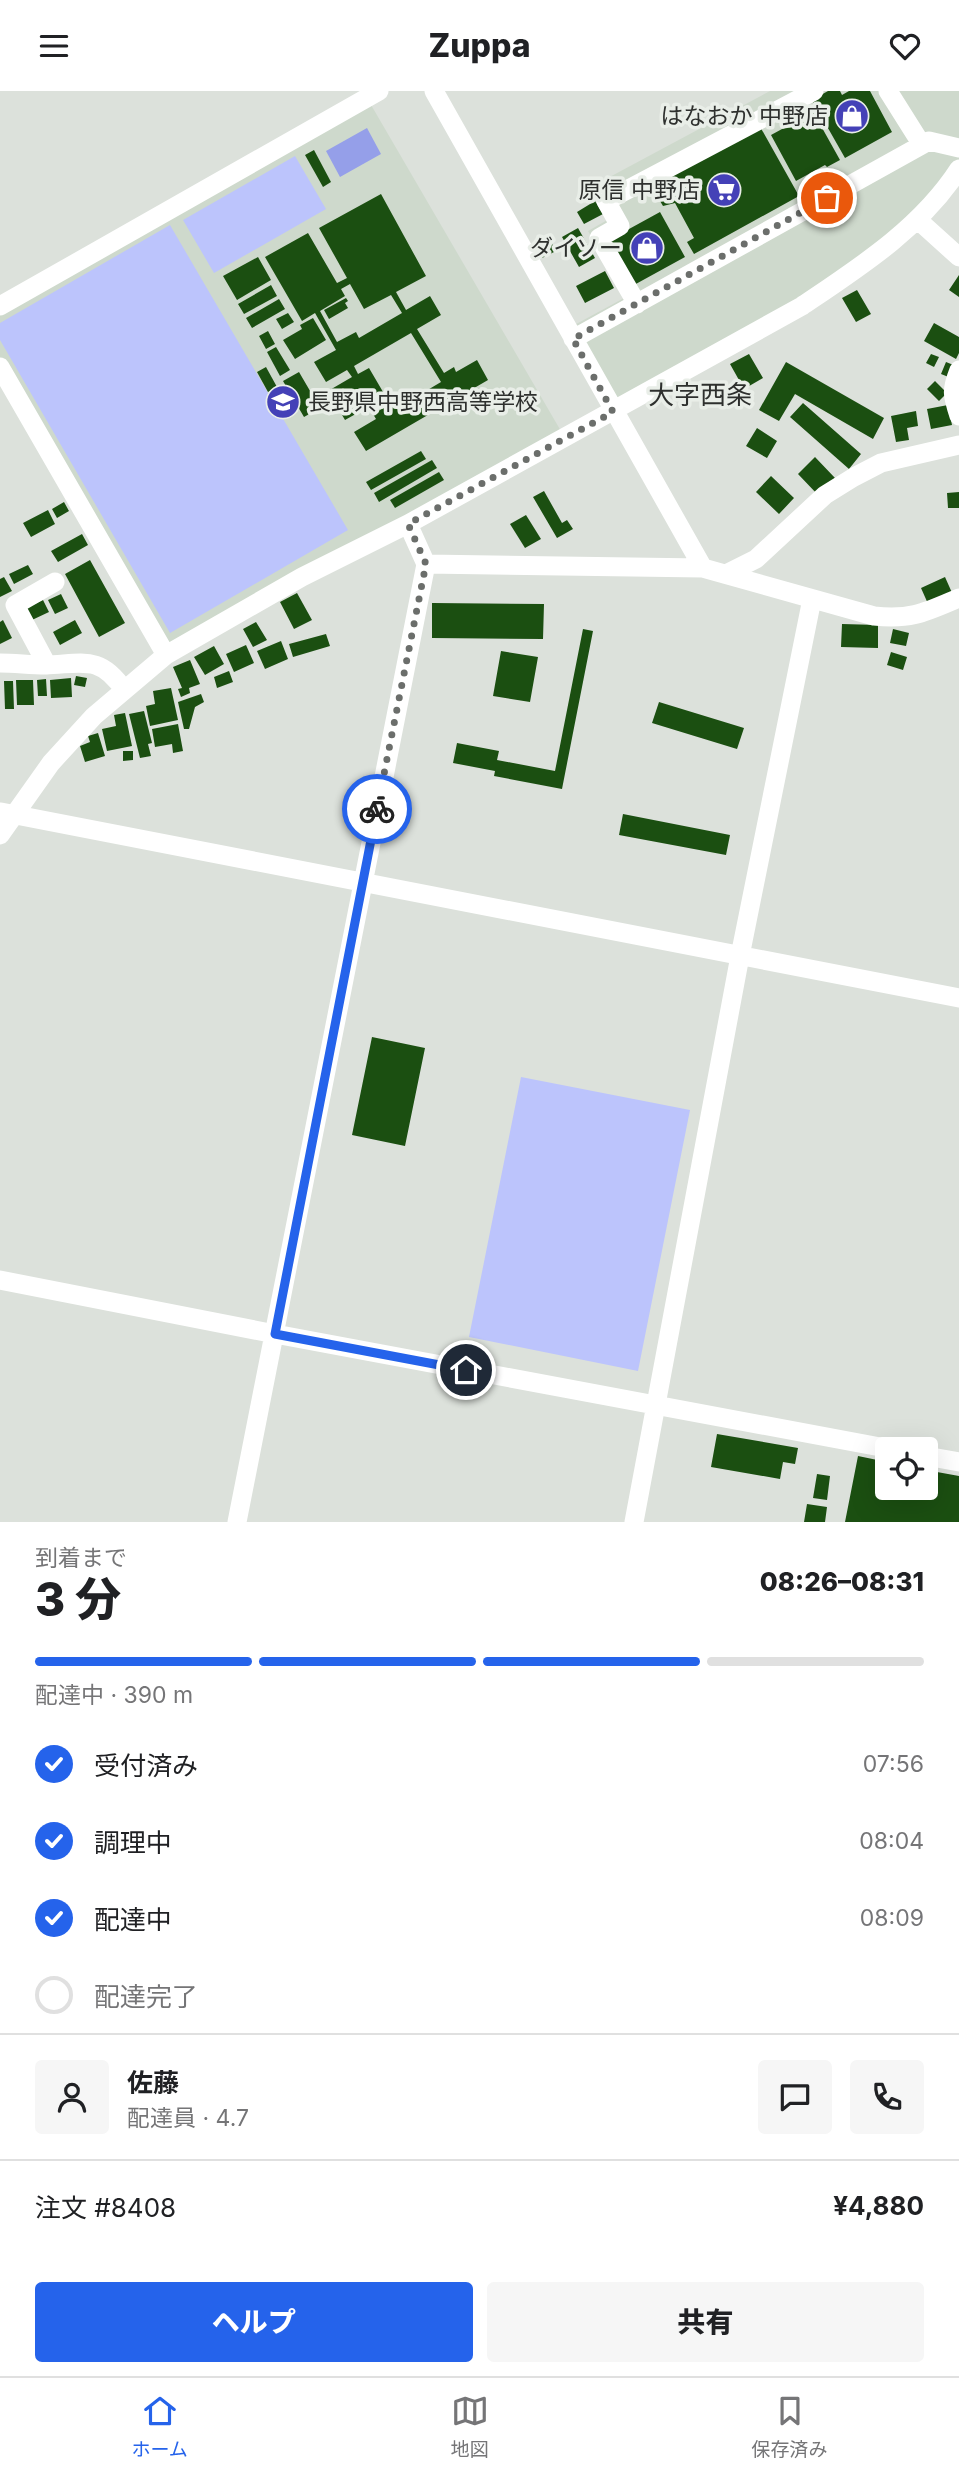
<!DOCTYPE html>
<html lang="ja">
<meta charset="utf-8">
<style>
body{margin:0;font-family:Inter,"Noto Sans JP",sans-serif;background:#f6f6f6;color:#202124;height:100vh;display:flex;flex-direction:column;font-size:26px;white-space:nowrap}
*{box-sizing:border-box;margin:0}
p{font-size:23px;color:#757577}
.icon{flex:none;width:38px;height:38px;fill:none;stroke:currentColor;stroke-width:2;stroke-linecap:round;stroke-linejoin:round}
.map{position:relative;height:1431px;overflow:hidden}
.details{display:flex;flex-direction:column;background:#fff;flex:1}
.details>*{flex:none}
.fabs{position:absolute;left:875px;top:1346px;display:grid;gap:14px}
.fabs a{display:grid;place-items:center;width:63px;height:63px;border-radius:7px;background:#fff;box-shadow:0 7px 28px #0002;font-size:35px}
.pin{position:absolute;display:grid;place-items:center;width:60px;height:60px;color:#fff;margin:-30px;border:4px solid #fff;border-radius:50%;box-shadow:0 2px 7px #0007}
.courier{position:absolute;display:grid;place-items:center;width:70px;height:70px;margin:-35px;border:5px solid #2563eb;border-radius:50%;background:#fff;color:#222;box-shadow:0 2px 9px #0007}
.headline em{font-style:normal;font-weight:800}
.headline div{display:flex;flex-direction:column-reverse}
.headline{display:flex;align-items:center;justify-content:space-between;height:119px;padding:0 35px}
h1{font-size:46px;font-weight:800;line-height:52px}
.bar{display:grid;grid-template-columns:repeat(4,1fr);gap:10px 7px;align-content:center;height:84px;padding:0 35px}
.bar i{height:9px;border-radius:5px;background:#e0e0e0}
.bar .on{background:#2563eb}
.bar p{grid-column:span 4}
.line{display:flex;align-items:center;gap:18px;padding:0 35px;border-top:2px solid #e0e0e0}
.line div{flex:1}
.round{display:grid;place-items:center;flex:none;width:74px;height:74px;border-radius:7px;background:#f6f6f6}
ol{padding:0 35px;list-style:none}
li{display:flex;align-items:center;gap:21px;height:77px}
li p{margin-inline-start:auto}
li .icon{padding:7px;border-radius:50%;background:#2563eb;color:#fff;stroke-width:4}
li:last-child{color:#757577}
li i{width:38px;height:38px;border:4px solid #e0e0e0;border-radius:50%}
.cta{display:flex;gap:14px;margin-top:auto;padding:14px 35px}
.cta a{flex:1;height:80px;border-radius:7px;background:#2563eb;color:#fff;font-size:28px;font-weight:800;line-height:80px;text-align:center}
.cta a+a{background:#f6f6f6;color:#202124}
header{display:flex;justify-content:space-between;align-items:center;height:91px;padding:0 35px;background:#fff;font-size:32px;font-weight:800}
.menu{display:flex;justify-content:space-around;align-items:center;height:98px;border-top:2px solid #e0e0e0;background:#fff;font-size:19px;color:#757577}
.menu a{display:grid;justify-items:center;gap:4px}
.menu .on{color:#2563eb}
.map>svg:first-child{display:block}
.built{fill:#ced9cc}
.green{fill:#bcc4fc}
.water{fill:#959fe9}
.building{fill:#1b4f11;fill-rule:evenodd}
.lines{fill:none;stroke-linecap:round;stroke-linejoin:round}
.minor{stroke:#fff;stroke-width:19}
.done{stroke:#6b6e6b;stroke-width:7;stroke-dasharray:0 12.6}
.route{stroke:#2563eb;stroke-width:9}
.labels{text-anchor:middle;stroke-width:7;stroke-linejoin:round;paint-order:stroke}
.poi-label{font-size:23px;fill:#2e302e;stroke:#e9eee8;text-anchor:end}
.quarter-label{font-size:26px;fill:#2e302e;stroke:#e9eee8}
</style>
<header><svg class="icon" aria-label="menu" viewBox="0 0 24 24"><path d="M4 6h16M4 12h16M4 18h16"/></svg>Zuppa<svg class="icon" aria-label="heart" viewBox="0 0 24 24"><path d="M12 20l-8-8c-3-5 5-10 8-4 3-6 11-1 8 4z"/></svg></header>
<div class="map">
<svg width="959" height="1431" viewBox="0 0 959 1431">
<rect width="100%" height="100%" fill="#dce1db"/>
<path class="built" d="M770,0H959V78L862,174L613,321L567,238L626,206L588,140L609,128L591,96Z
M367,7L565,347L166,564L0,276V215Z"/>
<path class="green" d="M295,65L326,118L214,182L183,129Z
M170,134L348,439L170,542L0,249V232Z
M521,986L690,1019L638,1280L469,1246Z"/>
<path class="water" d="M367,37L381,63L340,86L326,60Z"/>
<path class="building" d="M828,0H840L842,4L849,0H870L892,41L845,67L812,9Z
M811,17L840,69L827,76L825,74L796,90L771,44L806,25L803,21Z
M758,32L799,105L694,163L687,151L694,147L675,112L663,115L650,93Z
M314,59L331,91L323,96L305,64Z
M381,103L426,185L396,201L406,219L430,205L441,224L417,238L444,282L454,276L456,281L477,269L488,289L366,360L354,341L376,328L373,323L396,310L399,316L441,291L411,242L354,275L358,283L369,277L386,306L345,329L328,300L352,286L347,279L326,291L314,271L336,259L315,222L302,230L265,166L308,142L337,192L347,187L319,137ZM350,193L364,218L391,204L402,222L359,247L356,241L337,251L320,220L345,205L341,198Z
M595,110L603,123L584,133L577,121Z
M660,121L685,166L634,194L609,149Z
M578,137L595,167L579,176L562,146Z
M547,144L556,160L542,167L534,151Z
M258,166L271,189L237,209L223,185Z
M605,180L614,197L585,212L576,195Z
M959,184V206L949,199Z
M271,194L277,205L244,223L238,213Z
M857,199L871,223L856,231L842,207Z
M346,207L348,210L345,212L348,217L329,228L324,219Z
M279,208L285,218L252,237L246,227Z
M288,222L294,231L282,238L276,228Z
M313,227L326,249L295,268L283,249L302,238L300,234Z
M934,232L959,246V262L956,268L924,250Z
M268,240L275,253L266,258L259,245Z
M276,256L290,279L280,285L267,261Z
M749,263L763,287L744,298L730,273Z
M931,263L939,266L934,276L926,272Z
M786,271L884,327L873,348L795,303L779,330L759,319Z
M946,271L956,275L951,287L941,283Z
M266,276L277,296L268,301L257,281Z
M299,281L320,317L304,326L283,290Z
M935,290L947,302L939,310L927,298Z
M803,312L861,363L849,378L790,326Z
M948,314L952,334L931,338L927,318Z
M916,320L918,335L907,337L909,349L896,351L891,325Z
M757,337L777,350L767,367L746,355Z
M421,360L426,368L371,399L366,391Z
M815,366L835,387L818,404L798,383Z
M432,369L437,377L379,411L374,402Z
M439,381L444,389L395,417L390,409Z
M771,385L794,407L779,423L756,401Z
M544,400L562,432L567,429L573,438L557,447L533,406Z
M959,401V417H948L947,402Z
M64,411L69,420L57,427L52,418Z
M48,419L55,433L31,446L23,432Z
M526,424L541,448L525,457L510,433Z
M82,443L88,454L58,471L51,460Z
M90,469L125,532L99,546L65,483Z
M28,474L33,483L14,493L9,483Z
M4,486L12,500L0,506V488Z
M945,486L953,504L929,515L921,497Z
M297,502L312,529L294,538L280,511Z
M61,503L68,517L55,523L48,509Z
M43,509L49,521L32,529L26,517Z
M432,512L544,513L543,548L432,547Z
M3,529L12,547L0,553V531Z
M75,529L82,542L60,554L53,541Z
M256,531L267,549L253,556L243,538Z
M842,533L878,534V557L841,556Z
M583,538L593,540L562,698L494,685L495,680L453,672L457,652L499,660L497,669L555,680Z
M893,538L909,542L906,555L890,552Z
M326,543L330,555L293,566L289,553Z
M281,550L288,568L265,578L257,560Z
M246,554L254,572L234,581L226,563Z
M214,555L224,573L205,584L194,566Z
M501,560L538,566L530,611L493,605Z
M891,561L907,566L903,579L887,574Z
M190,569L200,593L189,597L190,602L181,606L178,598L182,597L173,576Z
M229,580L233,591L217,597L214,586Z
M76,585L87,587L85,596L74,594Z
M71,587L72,606L51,607L50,589Z
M46,588L47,605H38L37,589Z
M16,589H33L34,614H17Z
M4,590H13L14,618H5Z
M171,597L178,629L150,635L146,615L155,613L153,600Z
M201,603L204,611L195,616L189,638H184L178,611Z
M659,611L744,637L737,658L652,632Z
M144,620L152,652L148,653L151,665L140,667L129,623Z
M125,622L132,655L107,660L102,638L116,635L114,624Z
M178,633L183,660L173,662L172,653L155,656L152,638Z
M98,642L105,665L85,671L80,655L90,651L88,645Z
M123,660H133V669L123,670Z
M623,723L730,744L726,764L619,744Z
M372,946L425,957L405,1055L352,1044Z
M717,1343L798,1357L795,1373L783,1371L780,1388L711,1376Z
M858,1365L887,1371V1396H926V1379L959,1385V1431H845Z
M817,1383L830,1385L827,1409L813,1407Z
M807,1413L827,1416L825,1431H804Z"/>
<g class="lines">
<path class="minor" d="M434,0L703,477
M888,0L922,54
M918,129L959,166
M637,213L599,147L620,135L606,110L814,0
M0,215L379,0
M573,248L929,50L959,57
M0,276L166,564
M959,279C951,299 952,304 959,325
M408,433L426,473L703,477L874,525C912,529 926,521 959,507
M726,483L756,468L825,404L854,386L881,372L959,354
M0,572C15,572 30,574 45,574C82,573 100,563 124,599
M47,574L15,514L55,491
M1,721L959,907
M0,744L51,672L94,625L166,564L302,486L408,433L802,215C860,176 921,137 959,78
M0,1189L275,1243L891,1358
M926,1365L959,1371
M237,1431L426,473
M634,1431L740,865L812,508"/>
</g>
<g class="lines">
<path class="done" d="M377,718L426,473L408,433L613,321L573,248L827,107"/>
<path class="route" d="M377,718L275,1243L466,1279"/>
</g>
<defs>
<g id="shop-disc" transform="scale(1.75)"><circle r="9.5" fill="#4441b7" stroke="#e9eee8"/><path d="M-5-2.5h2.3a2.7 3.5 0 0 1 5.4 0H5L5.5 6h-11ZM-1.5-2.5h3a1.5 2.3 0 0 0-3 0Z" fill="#fff"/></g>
<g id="supermarket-disc" transform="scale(1.75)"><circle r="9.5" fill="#4441b7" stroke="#e9eee8"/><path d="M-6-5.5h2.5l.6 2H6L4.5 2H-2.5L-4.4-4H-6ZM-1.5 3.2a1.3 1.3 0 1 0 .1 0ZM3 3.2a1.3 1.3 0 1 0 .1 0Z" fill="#fff"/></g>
<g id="school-disc" transform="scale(1.75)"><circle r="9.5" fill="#4441b7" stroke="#e9eee8"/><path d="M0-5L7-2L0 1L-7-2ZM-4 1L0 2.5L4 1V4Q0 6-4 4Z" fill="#fff"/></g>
</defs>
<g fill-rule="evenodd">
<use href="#shop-disc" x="852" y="25"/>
<use href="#supermarket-disc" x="724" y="99"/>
<use href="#shop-disc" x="647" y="157"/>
<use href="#school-disc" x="283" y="311"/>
</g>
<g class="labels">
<g class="poi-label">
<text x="828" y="33">はなおか 中野店</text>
<text x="700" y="107">原信 中野店</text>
<text x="622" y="165">ダイソー</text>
<text x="308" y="319" text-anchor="start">長野県中野西高等学校</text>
</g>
<g class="quarter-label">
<text x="700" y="313">大字西条</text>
</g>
</g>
</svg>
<div class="fabs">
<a><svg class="icon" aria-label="locate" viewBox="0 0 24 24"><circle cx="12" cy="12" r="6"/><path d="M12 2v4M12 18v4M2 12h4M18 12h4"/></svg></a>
</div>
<div class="pin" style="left:827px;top:107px;background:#ea580c"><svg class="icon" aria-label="bag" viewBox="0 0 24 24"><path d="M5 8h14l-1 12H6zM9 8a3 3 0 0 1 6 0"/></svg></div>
<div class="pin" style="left:466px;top:1279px;background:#1f2937"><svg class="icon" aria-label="home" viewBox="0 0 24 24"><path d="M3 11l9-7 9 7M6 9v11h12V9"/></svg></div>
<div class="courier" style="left:377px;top:718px"><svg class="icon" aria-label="bike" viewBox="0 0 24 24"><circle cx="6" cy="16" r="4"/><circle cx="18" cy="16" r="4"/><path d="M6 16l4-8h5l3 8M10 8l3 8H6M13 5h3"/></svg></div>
</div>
<section class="details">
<div class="headline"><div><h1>3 分</h1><p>到着まで</p></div><em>08:26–08:31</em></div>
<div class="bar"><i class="on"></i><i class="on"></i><i class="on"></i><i></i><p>配達中 · 390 m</p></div>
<ol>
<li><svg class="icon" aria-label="check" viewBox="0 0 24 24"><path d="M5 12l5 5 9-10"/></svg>受付済み<p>07:56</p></li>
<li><svg class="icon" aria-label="check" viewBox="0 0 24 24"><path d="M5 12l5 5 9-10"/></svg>調理中<p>08:04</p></li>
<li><svg class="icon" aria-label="check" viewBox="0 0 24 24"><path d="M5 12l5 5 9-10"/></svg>配達中<p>08:09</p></li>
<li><i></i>配達完了</li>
</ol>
<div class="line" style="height:126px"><a class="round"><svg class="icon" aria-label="person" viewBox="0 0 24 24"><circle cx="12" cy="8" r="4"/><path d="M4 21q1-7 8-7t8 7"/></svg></a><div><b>佐藤</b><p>配達員 · 4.7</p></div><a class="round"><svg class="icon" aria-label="chat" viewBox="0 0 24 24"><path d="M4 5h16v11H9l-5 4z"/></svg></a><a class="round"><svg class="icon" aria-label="phone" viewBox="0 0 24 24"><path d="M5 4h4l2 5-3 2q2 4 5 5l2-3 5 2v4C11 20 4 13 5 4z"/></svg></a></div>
<div class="line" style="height:91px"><div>注文 #8408</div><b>¥4,880</b></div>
<div class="cta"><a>ヘルプ</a><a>共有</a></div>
</section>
<nav class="menu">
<a class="on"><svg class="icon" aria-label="home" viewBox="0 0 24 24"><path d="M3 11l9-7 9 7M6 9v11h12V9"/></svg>ホーム</a>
<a><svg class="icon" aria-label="map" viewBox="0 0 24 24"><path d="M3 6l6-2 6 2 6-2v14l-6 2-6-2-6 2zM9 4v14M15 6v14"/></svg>地図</a>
<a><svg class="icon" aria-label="saved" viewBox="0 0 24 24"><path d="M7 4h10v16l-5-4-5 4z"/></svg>保存済み</a>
</nav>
